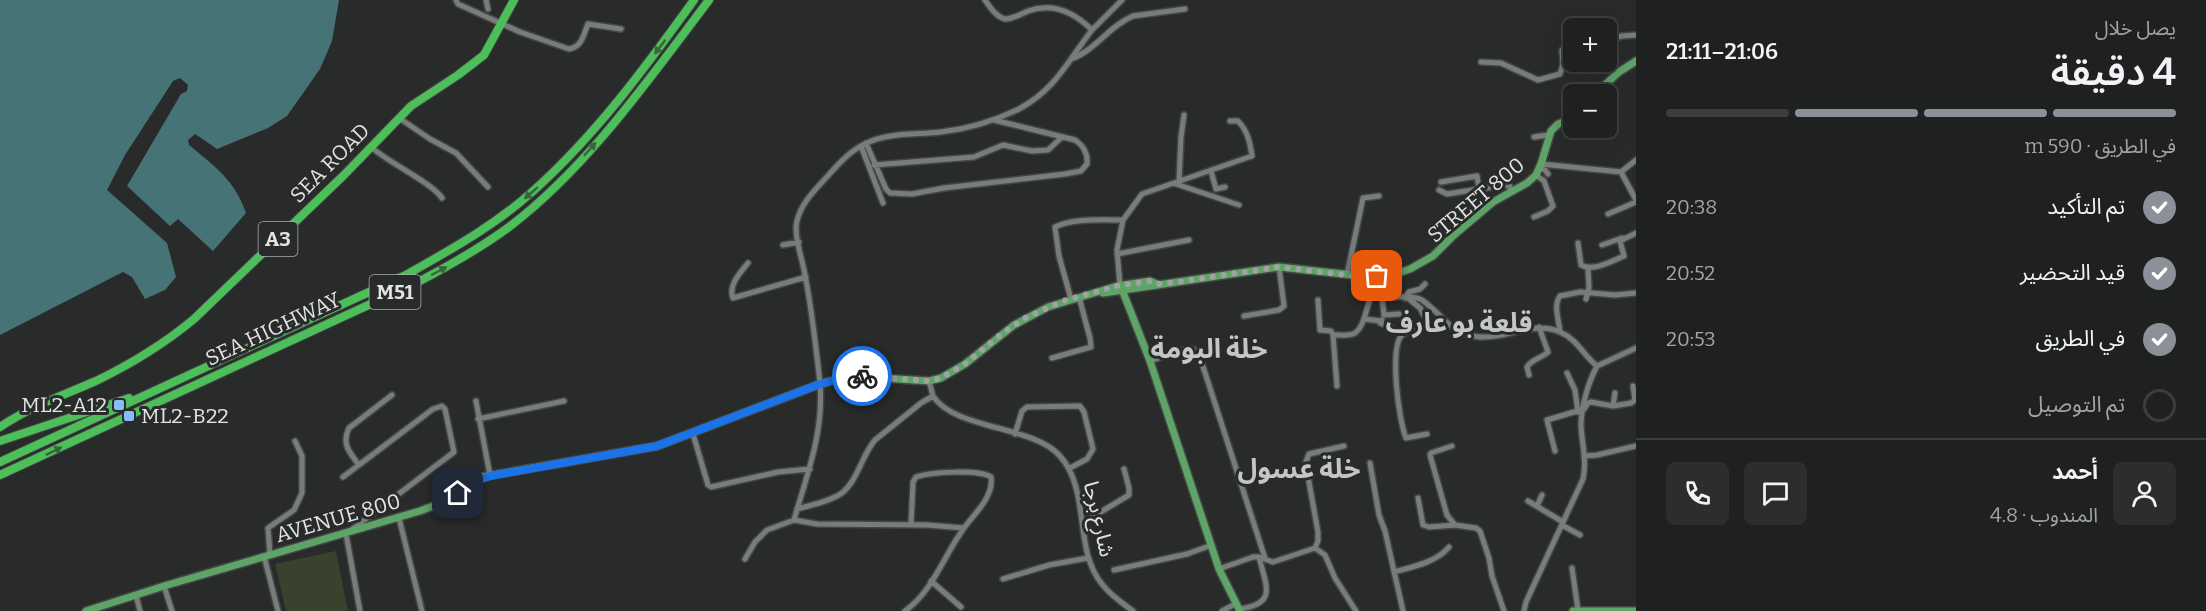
<!DOCTYPE html>
<html lang="ar">
<meta charset="utf-8">
<style>
body{margin:0;font-family:Bitter,"Noto Sans Arabic",serif;background:#2c2d2d;color:#f1f3f6;direction:rtl;height:100vh;display:flex;flex-direction:column;font-size:22px;white-space:nowrap}
*{box-sizing:border-box;margin:0}
p{font-size:20px;color:#a1a3a5}
.icon{flex:none;width:33px;height:33px;fill:none;stroke:currentColor;stroke-width:2;stroke-linecap:round;stroke-linejoin:round}
.map{position:relative;flex:1;overflow:hidden;direction:ltr}
.side{display:flex;flex-direction:column;background:#1f2020;width:570px}
.side>*{flex:none}
.fabs{position:absolute;left:1563px;top:18px;display:grid;gap:12px}
.fabs a{display:grid;place-items:center;width:54px;height:54px;border-radius:9px;background:#1f2020;box-shadow:0 6px 24px #0002,0 0 0 2px #3c3e3e;font-size:30px}
.pin{position:absolute;display:grid;place-items:center;width:51px;height:51px;color:#fff;margin:-26px;border-radius:12px;box-shadow:0 3px 9px #0006}
.courier{position:absolute;display:grid;place-items:center;width:60px;height:60px;margin:-30px;border:4px solid #1a73e8;border-radius:50%;background:#fff;color:#222;box-shadow:0 2px 8px #0007}
.head em{font-style:normal;font-weight:600}
.head div{display:flex;flex-direction:column-reverse}
.head{display:flex;align-items:center;justify-content:space-between;height:102px;padding:0 30px}
h1{font-size:39px;font-weight:600;line-height:45px}
.bar{display:grid;grid-template-columns:repeat(4,1fr);gap:9px 6px;align-content:center;height:72px;padding:0 30px}
.bar i{height:8px;border-radius:4px;background:#3c3e3e}
.bar .current{background:#8c9099}
.bar p{grid-column:span 4}
.line{display:flex;align-items:center;gap:15px;padding:0 30px;border-top:2px solid #3c3e3e}
.line div{flex:1}
.round{display:grid;place-items:center;flex:none;width:63px;height:63px;border-radius:9px;background:#2c2d2d}
ol{padding:0 30px;list-style:none}
li{display:flex;align-items:center;gap:18px;height:66px}
li p{margin-inline-start:auto}
li .icon{padding:6px;border-radius:50%;background:#8c9099;color:#fff;stroke-width:4}
li:last-child{color:#a1a3a5}
li i{width:33px;height:33px;border:3px solid #3c3e3e;border-radius:50%}
main{display:flex;flex:1;min-height:0}
.map>svg:first-child{display:block}
.grass{fill:#38422c}
.water{fill:#467375}
.lines{fill:none;stroke-linecap:round;stroke-linejoin:round}
.minor-casing{stroke:#434645;stroke-width:8}
.major-casing{stroke:#434645;stroke-width:10}
.highway-casing{stroke:#434645;stroke-width:10}
.minor{stroke:#787c7a;stroke-width:5}
.major{stroke:#5ea467;stroke-width:7}
.highway{stroke:#4dbf5a;stroke-width:8}
.oneway{fill:#37663d}
.done{stroke:#a1a3a2;stroke-width:6;stroke-dasharray:0 10.8}
.route{stroke:#1a73e8;stroke-width:8}
.poi-dot{fill:#87bbfb;stroke:#292b2a;stroke-width:2}
.labels{text-anchor:middle;stroke-width:6;stroke-linejoin:round;paint-order:stroke}
.shield{fill:#292b2a;stroke:#aaacac;stroke-width:1.5}
.shield-label{font-size:20px;font-weight:bold;fill:#e2e4e3}
.street-label{font-size:21px;fill:#e2e4e3;stroke:#292b2a}
.poi-label{font-size:21px;fill:#e2e4e3;stroke:#292b2a;text-anchor:end}
.district-label{font-size:27px;font-weight:bold;fill:#c3c6c4;stroke:#292b2a}
</style>
<main>
<section class="side">
<div class="head"><div><h1>4 دقيقة</h1><p>يصل خلال</p></div><em>21:06–21:11</em></div>
<div class="bar"><i class="current"></i><i class="current"></i><i class="current"></i><i></i><p>في الطريق · 590 m</p></div>
<ol>
<li><svg class="icon" aria-label="check" viewBox="0 0 24 24"><path d="M5 12l5 5 9-10"/></svg>تم التأكيد<p>20:38</p></li>
<li><svg class="icon" aria-label="check" viewBox="0 0 24 24"><path d="M5 12l5 5 9-10"/></svg>قيد التحضير<p>20:52</p></li>
<li><svg class="icon" aria-label="check" viewBox="0 0 24 24"><path d="M5 12l5 5 9-10"/></svg>في الطريق<p>20:53</p></li>
<li><i></i>تم التوصيل</li>
</ol>
<div class="line" style="height:108px"><a class="round"><svg class="icon" aria-label="person" viewBox="0 0 24 24"><circle cx="12" cy="8" r="4"/><path d="M4 21q1-7 8-7t8 7"/></svg></a><div><b>أحمد</b><p>المندوب · 4.8</p></div><a class="round"><svg class="icon" aria-label="chat" viewBox="0 0 24 24"><path d="M4 5h16v11H9l-5 4z"/></svg></a><a class="round"><svg class="icon" aria-label="phone" viewBox="0 0 24 24"><path d="M5 4h4l2 5-3 2q2 4 5 5l2-3 5 2v4C11 20 4 13 5 4z"/></svg></a></div>
</section>
<div class="map">
<svg width="1636" height="611" viewBox="0 0 1636 611">
<rect width="100%" height="100%" fill="#292b2a"/>
<path class="grass" d="M336,551L348,611H286L275,564Z"/>
<path class="water" d="M0,0H339L332,41L320,69L287,116L268,128L217,149L195,134L188,140L189,145C214,166 235,180 246,213L213,251L178,219L170,226L127,186L181,94L187,91L188,85L180,78L173,81L125,155L107,190L167,243L176,277L165,290L145,299L132,277L123,272L0,335Z"/>
<g class="lines">
<g class="minor-casing">
<path id="minor" d="M456,0L458,4L520,32L569,49C583,46 583,35 588,24L621,29
M486,0L488,9
M985,0C990,7 996,17 1005,19C1013,19 1021,14 1028,11C1053,2 1075,13 1092,30L1122,0
M1606,40L1622,36L1636,35
M1071,59C1095,51 1109,26 1133,16L1185,9
M1481,62L1501,63L1538,80L1560,74L1563,64L1562,50L1574,45
M399,118L430,139L456,153L488,187
M1534,137L1548,135
M866,143L886,189L890,193L912,194L944,188L1065,174L1081,171L1087,164C1088,153 1084,146 1075,140L994,120
M861,146L883,203
M371,147C389,163 432,183 442,198
M1541,164L1621,172L1636,200
M874,165L974,157L1003,145L1032,151L1048,150L1062,137
M1540,168L1545,170L1548,174
M1211,171L1216,189L1225,187
M1621,172L1636,160
M1179,182L1181,137L1184,115
M1441,182L1477,176L1479,189L1507,185L1510,186V193
M1176,184L1239,205
M1439,190L1447,194L1479,189
M1608,214L1636,202
M1534,217L1548,211L1553,206L1544,181L1536,175
M1578,243L1581,265C1593,272 1612,261 1624,256L1620,241L1636,233
M783,245L799,242
M1602,245L1622,238
M1117,254L1189,240
M748,263C740,273 728,285 733,298L806,277
M1347,275L1363,198L1379,196
M1353,276C1358,309 1400,291 1420,299C1425,301 1429,306 1434,310C1450,325 1456,335 1480,337C1507,339 1533,320 1560,332C1577,339 1584,356 1597,366L1636,348
M1120,285L1117,250L1123,220L1142,194L1252,156C1250,143 1248,131 1238,121H1230
M1371,295L1364,319L1381,321
M1382,297L1384,315L1399,314
M1405,298L1409,292L1420,289L1425,284
M1408,298L1420,308L1429,325C1421,329 1408,329 1402,335C1389,348 1399,422 1406,438L1427,434
M1071,299L1059,256L1055,227C1072,218 1103,220 1123,220
M1586,299L1589,288L1588,268
M1318,300L1320,330L1331,331L1333,335L1337,386
M1244,316L1279,310L1284,306L1279,267
M1382,320L1380,323L1391,327
M1560,332C1559,320 1553,305 1560,296L1580,292L1615,295L1636,293
M1333,335C1351,335 1357,338 1364,319
M1052,358L1091,347L1090,338L1079,297
M1150,361L1189,348L1198,351L1265,558
M1567,373L1575,390L1578,412
M1529,375L1527,367C1532,359 1542,358 1548,352L1539,327
M933,396C955,430 1033,425 1060,456C1091,491 1073,549 1102,584C1110,595 1122,603 1133,611
M476,401L490,475
M1613,406L1631,403L1635,400L1633,386
M478,419L564,401
M693,434L708,485L711,487L778,472L810,469
M1015,434L1022,411L1027,407L1080,406L1084,412L1093,449L1087,459L1070,468
M1344,446L1309,454L1306,462L1307,471L1318,532V541L1315,548L1325,555L1335,578L1356,611
M1452,446L1431,453L1430,455L1447,515L1455,525L1476,528L1480,531L1489,558L1492,576L1504,611
M1555,451L1547,420L1584,409L1588,403L1591,402L1613,406L1615,393
M1584,456L1597,455L1636,446
M1370,463L1379,515L1385,531L1403,611
M359,465C350,453 341,444 349,428L392,395
M343,477L433,409L442,406L445,409L454,452L346,534L360,611
M1418,498L1423,525L1429,527L1455,525
M1528,501L1563,522
M1537,506L1542,495
M797,509C811,505 829,502 842,493C858,480 862,455 875,440L921,403L933,396L929,381
M399,518L422,611
M794,520L817,524L927,525L964,528
M1084,522L1129,495V488L1124,469
M1562,525L1580,535
M270,555L268,528L294,510L302,493V456L295,441
M264,556L278,611
M745,559L755,542L767,530L794,520C807,474 824,433 820,383C816,347 812,310 805,275C803,261 793,234 797,221C801,204 813,192 824,180C836,167 849,151 865,144C887,132 916,135 941,132C968,129 994,121 1019,109C1056,89 1067,62 1092,30
M1572,568L1578,610
M1219,569L1253,557H1259L1273,562L1315,548
M1114,570L1187,554L1212,545
M1394,572C1412,567 1437,562 1449,547
M1003,579L1049,565L1088,558
M931,581L961,607
M164,586L172,611
M136,595L140,611
M1239,609C1278,604 1266,586 1259,557
M905,611C933,591 944,555 964,528C974,514 994,497 991,477C978,469 931,472 916,477L913,482L911,524
M1222,611L1235,604
M1524,611L1526,602L1583,479C1587,461 1582,444 1581,426C1581,407 1588,383 1597,366"/>
</g>
<g class="major-casing">
<path id="major" d="M1595,94L1619,72L1636,61
M1121,287L1150,361L1219,569L1240,611
M1103,293L1279,267L1362,276L1395,274L1410,269L1433,256L1454,235L1493,202L1527,183L1536,175L1541,164L1551,131L1558,124L1574,118
M86,611L164,586L420,511L441,503L482,477L657,446L820,384L850,376L929,381L941,378L965,364L1014,325L1048,307L1117,286L1150,281L1157,284
M1573,611H1636"/>
</g>
<g class="highway-casing">
<path id="highway" d="M0,427C29,407 64,395 96,381C131,364 164,344 194,319L344,175L411,106L458,75L484,55L514,0
M0,441L129,398
M0,462L406,275C450,250 494,226 532,192C595,136 645,68 694,0
M0,475L414,284C447,267 479,249 509,227C587,168 650,78 709,0"/>
</g>
<use href="#minor" class="minor"/>
<use href="#major" class="major"/>
<use href="#highway" class="highway"/>
</g>
<defs><path id="oneway-solid" d="M-6-.8H1V-3.2L6.5 0L1 3.2V.8H-6Z" transform="scale(1.5)"/></defs>
<g class="oneway">
<use href="#oneway-solid" transform="translate(660 47) rotate(127)"/>
<use href="#oneway-solid" transform="translate(590 149) rotate(-48)"/>
<use href="#oneway-solid" transform="translate(531 193) rotate(139)"/>
<use href="#oneway-solid" transform="translate(439 271) rotate(-28)"/>
<use href="#oneway-solid" transform="translate(54 451) rotate(-26)"/>
</g>
<g class="lines">
<path class="done" d="M862,376L929,381L941,378L965,364L1000,335L1025,318L1066,300L1117,286L1150,281L1157,284L1177,282L1279,267L1353,276H1377"/>
<path class="route" d="M458,493L471,483L490,476L657,446L820,384L850,376H862"/>
</g>
<g class="poi-dot">
<rect x="113" y="399" width="12" height="12" rx="3"/>
<rect x="123" y="410" width="12" height="12" rx="3"/>
</g>
<g class="labels">
<g class="shield">
<rect x="258.5" y="222" width="39" height="34" rx="4.5"/>
<rect x="369.5" y="275" width="51" height="34" rx="4.5"/>
</g>
<g class="shield-label">
<text x="278" y="246">A3</text>
<text x="395" y="299">M51</text>
</g>
<g class="street-label">
<text transform="translate(330 163) rotate(-45)" y="7">SEA ROAD</text>
<text transform="translate(1476 200) rotate(-40)" y="7">STREET 800</text>
<text transform="translate(273 329) rotate(-25)" y="7">SEA HIGHWAY</text>
<text transform="translate(338 518) rotate(-16)" y="7">AVENUE 800</text>
<text transform="translate(1099 519) rotate(77)" y="7">شارع برجا</text>
</g>
<g class="poi-label">
<text x="107" y="412">ML2-A12</text>
<text x="141" y="423" text-anchor="start">ML2-B22</text>
</g>
<g class="district-label">
<text x="1459" y="332">قلعة بو عارف</text>
<text x="1209" y="358">خلة البومة</text>
<text x="1299" y="478">خلة عسول</text>
</g>
</g>
</svg>
<div class="fabs">
<a>+</a>
<a>−</a>
</div>
<div class="pin" style="left:1377px;top:276px;background:#ea580c"><svg class="icon" aria-label="bag" viewBox="0 0 24 24"><path d="M5 8h14l-1 12H6zM9 8a3 3 0 0 1 6 0"/></svg></div>
<div class="pin" style="left:458px;top:493px;background:#1f2937"><svg class="icon" aria-label="home" viewBox="0 0 24 24"><path d="M3 11l9-7 9 7M6 9v11h12V9"/></svg></div>
<div class="courier" style="left:862px;top:376px"><svg class="icon" aria-label="bike" viewBox="0 0 24 24"><circle cx="6" cy="16" r="4"/><circle cx="18" cy="16" r="4"/><path d="M6 16l4-8h5l3 8M10 8l3 8H6M13 5h3"/></svg></div>
</div>
</main>
